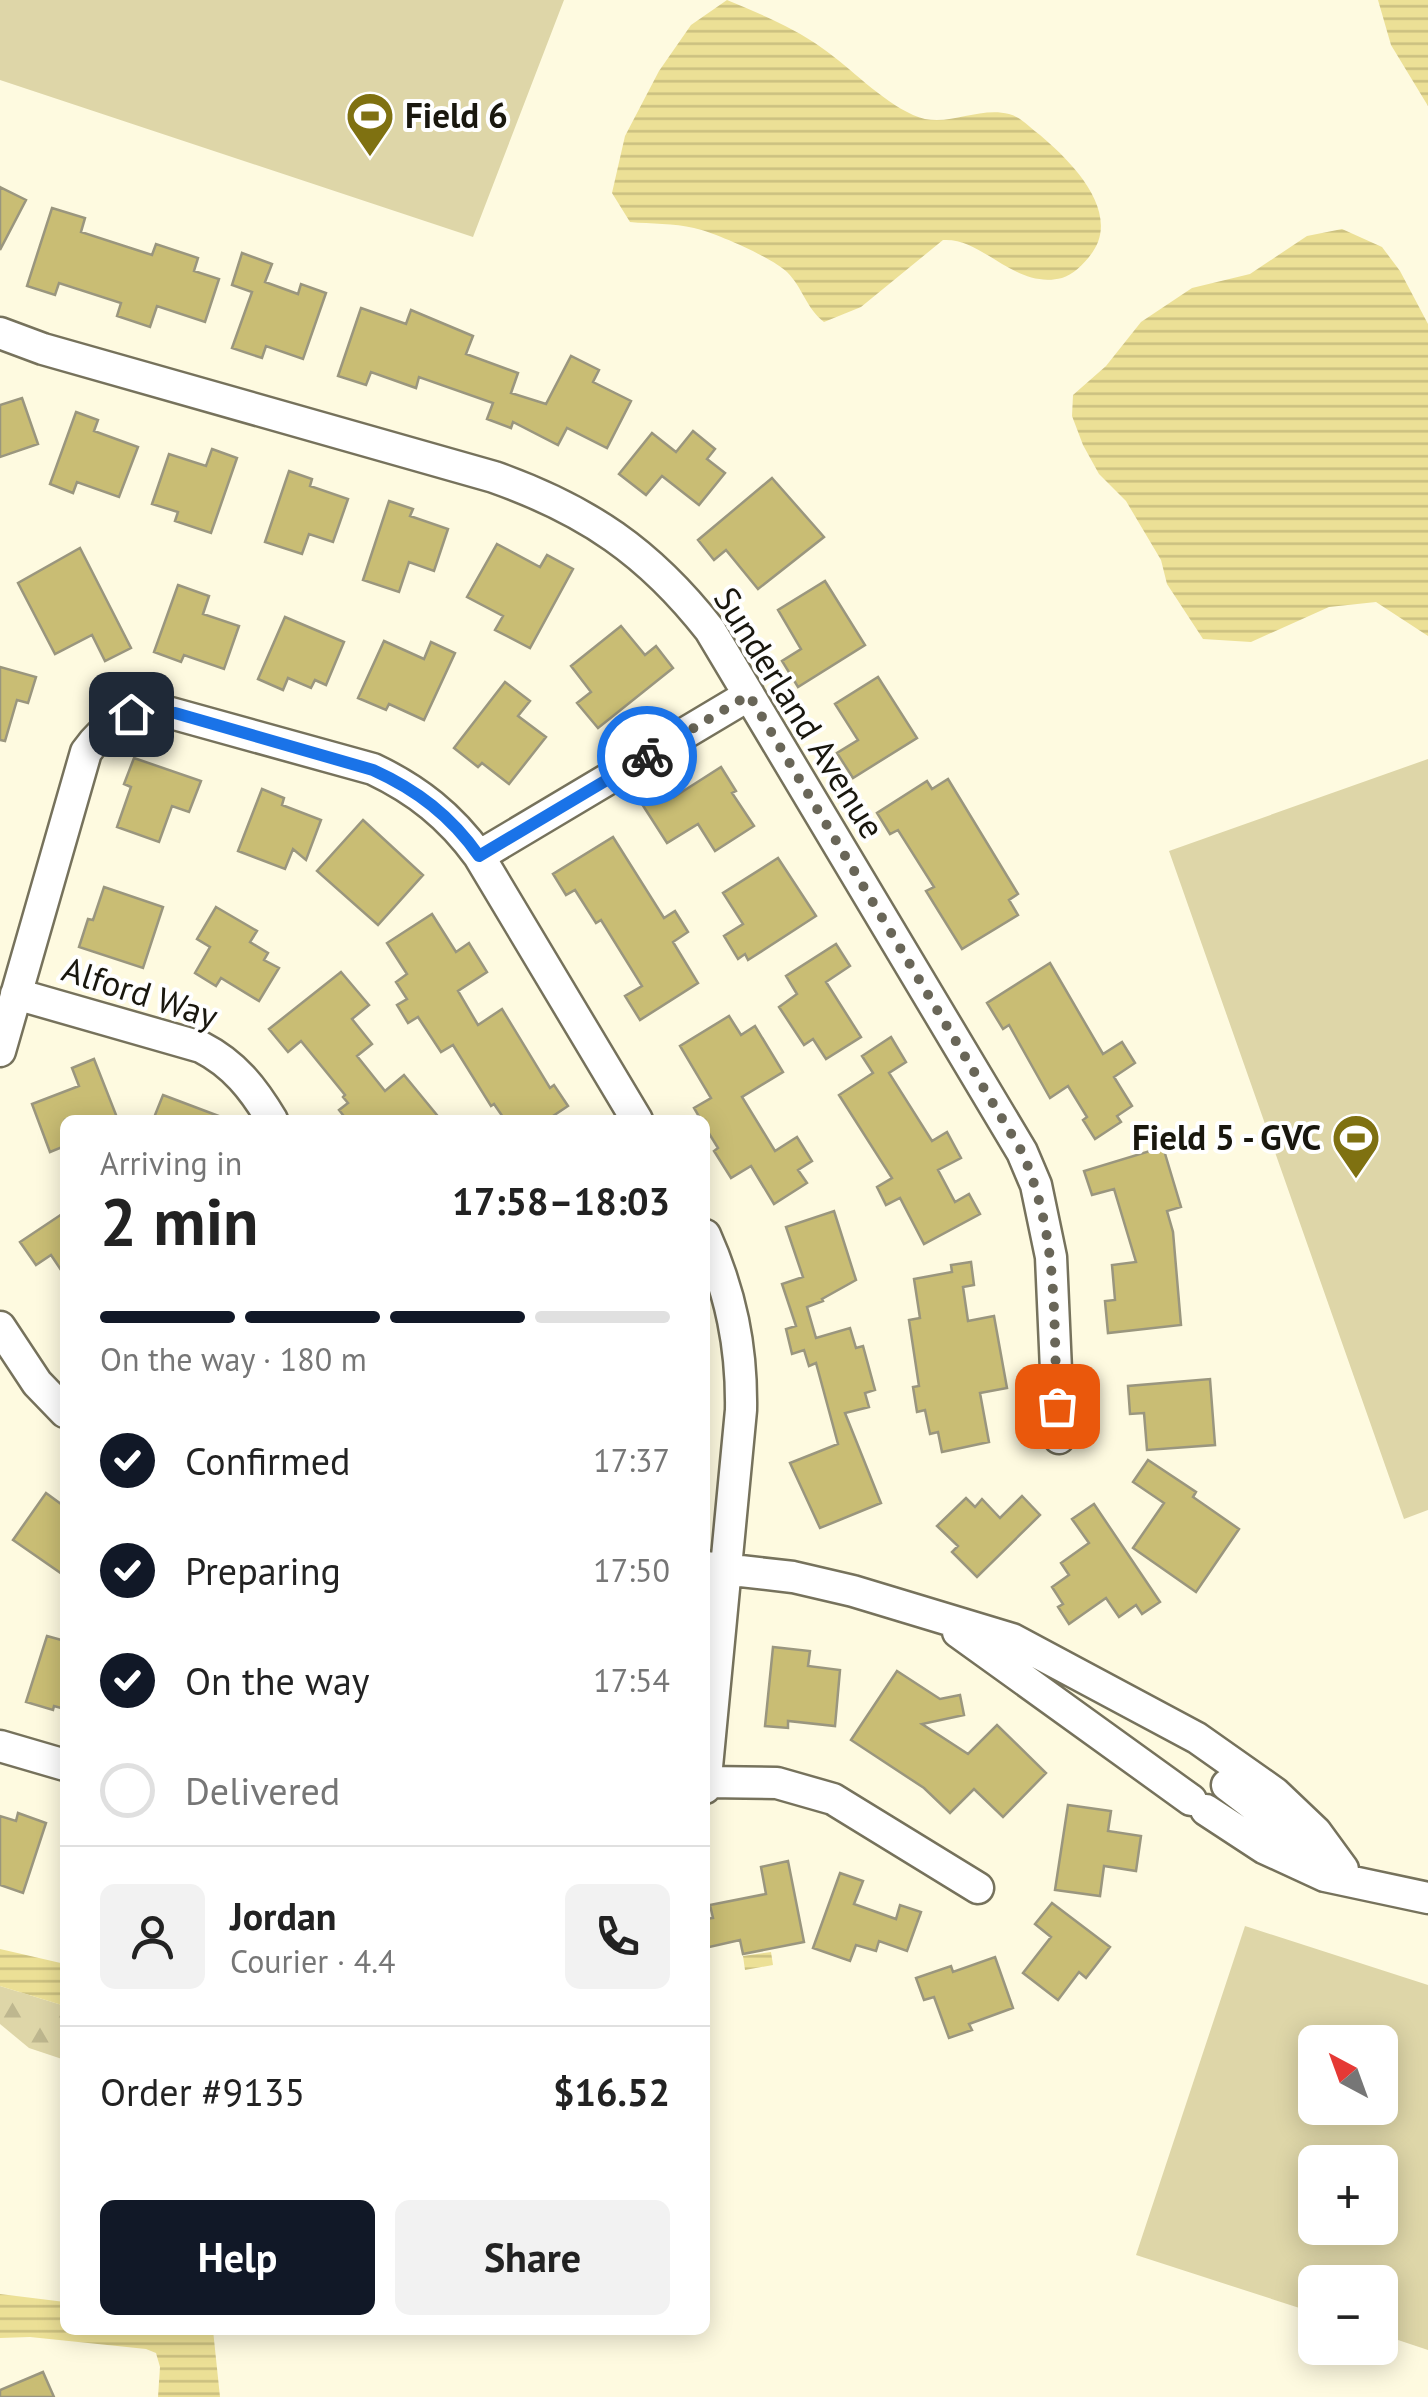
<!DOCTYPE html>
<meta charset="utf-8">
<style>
body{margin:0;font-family:"PT Sans",sans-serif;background:#f2f2f2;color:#222;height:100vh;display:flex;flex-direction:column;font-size:38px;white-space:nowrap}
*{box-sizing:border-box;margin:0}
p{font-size:32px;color:#767676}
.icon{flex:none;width:55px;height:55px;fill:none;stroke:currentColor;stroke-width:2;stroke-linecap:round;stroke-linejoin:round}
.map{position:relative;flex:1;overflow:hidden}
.side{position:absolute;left:60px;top:1115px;width:650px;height:1220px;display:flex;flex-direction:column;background:#fff;border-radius:15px;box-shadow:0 5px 25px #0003}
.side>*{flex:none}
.needle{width:65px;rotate:319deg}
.tools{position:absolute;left:1298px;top:2025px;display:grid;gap:20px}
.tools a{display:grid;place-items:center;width:100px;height:100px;border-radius:15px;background:#fff;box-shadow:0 5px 25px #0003;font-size:50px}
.pin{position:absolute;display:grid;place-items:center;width:85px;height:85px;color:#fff;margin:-42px;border-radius:20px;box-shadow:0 5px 15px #0006}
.courier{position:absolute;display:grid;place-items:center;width:100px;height:100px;margin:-50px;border:8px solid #1a73e8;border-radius:50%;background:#fff;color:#222;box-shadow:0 2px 12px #0007}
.overview em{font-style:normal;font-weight:700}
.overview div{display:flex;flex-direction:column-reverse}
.overview{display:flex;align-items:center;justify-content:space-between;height:170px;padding:0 40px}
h1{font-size:65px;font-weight:700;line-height:75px}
.bar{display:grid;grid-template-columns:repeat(4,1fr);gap:15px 10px;align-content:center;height:120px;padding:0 40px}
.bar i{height:12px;border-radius:8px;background:#e0e0e0}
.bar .current{background:#111827}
.bar p{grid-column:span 4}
.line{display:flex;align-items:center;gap:25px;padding:0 40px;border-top:2px solid #e0e0e0}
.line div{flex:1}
.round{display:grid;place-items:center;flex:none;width:105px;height:105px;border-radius:15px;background:#f2f2f2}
ol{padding:0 40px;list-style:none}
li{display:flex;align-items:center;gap:30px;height:110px}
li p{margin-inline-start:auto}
li .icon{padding:10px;border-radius:50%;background:#111827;color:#fff;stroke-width:4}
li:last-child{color:#767676}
li i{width:55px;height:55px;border:5px solid #e0e0e0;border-radius:50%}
.button{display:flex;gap:20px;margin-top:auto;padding:20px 40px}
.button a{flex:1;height:115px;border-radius:15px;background:#111827;color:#fff;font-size:40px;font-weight:700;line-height:115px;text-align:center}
.button a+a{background:#f2f2f2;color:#222}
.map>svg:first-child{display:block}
.forest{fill:url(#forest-firs)}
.pitch{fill:#ded6a8;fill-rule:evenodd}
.water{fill:url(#water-rules)}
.building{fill:#c9bd74;stroke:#9a967e;stroke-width:2.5}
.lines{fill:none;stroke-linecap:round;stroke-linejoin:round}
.minor-casing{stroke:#76725c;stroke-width:35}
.minor{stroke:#fff;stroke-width:30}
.done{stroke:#696658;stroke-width:10;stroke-dasharray:0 18}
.route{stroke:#1a73e8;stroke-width:12}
.labels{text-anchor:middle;stroke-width:8;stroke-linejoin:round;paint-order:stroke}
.poi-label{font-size:35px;font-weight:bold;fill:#19170e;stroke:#fff;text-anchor:start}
.street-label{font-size:35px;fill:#19170e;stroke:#fff}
</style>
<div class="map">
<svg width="1428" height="2397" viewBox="0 0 1428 2397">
<defs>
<pattern id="forest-firs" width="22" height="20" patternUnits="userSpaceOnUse" patternTransform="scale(2.5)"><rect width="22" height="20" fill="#ded6a8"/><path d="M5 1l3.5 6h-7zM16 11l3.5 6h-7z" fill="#beb78f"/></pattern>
<pattern id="water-rules" width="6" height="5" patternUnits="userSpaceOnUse" patternTransform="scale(2.5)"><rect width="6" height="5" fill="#ece096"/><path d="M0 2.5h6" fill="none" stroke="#cabf80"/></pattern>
</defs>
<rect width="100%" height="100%" fill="#fefae0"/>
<path class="forest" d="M0,1986L65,2006V2060L29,2048L0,2024Z"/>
<path class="pitch" d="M0,0H564L473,237L0,80Z
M1428,759V1510L1404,1519L1169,851Z
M1245,1926L1428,1985V2350L1380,2334V2282H1315V2313L1136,2255ZM1380,2042V2108H1315V2042ZM1315,2162H1380V2228H1315Z"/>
<path class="water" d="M727,0C760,14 793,27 822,48C852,69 879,99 913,115C945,130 976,106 1009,114C1021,117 1030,128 1040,135C1067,158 1113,202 1098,242C1093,255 1076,274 1062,278C1014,290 983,237 943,240L861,307L824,322C806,308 803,288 787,272C773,258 714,232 694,228C674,223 651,224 630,222L612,193L625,136L659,71L691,25Z
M1378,0H1428V106L1391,45Z
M1342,229L1382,247L1400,271L1428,324V636L1376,602L1329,607L1251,642L1203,639L1167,584L1161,560L1126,501L1099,474L1083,445L1072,416L1073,395L1106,366L1141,322L1192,288L1250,274L1307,236Z
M0,1949L65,1964V2006L0,1986Z
M771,1952L773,1965L745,1970L743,1956Z
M0,2294L65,2302V2330H213L220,2397H158L160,2367L156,2353L146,2349L30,2337L0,2338Z"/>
<path class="building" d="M0,187L26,200L0,250Z
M52,208L85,218L81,232L152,255L156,244L198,258L194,271L219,279L205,322L157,306L150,327L117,316L121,303L59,283L55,295L27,286Z
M242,253L272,264L265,282L298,294L301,284L326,293L303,359L266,346L262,358L232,348L252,292L232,285Z
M361,308L406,324L411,310L473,336L466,354L518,373L511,393L546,404L571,356L599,370L593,382L631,401L607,448L567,428L558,445L513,422L511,428L487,419L493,403L419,377L416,388L371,372L366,385L338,376Z
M22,398L38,444L0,457V405Z
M76,412L98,420L94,431L138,447L119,497L77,482L73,493L50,484Z
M693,431L715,449L707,459L725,473L699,505L662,476L646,495L619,474L652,433L676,452Z
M212,449L237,458L211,533L175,521L178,512L152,504L169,454L206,466Z
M289,471L312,479L310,486L348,499L333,542L309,534L302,554L265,542Z
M772,478L824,537L758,589L726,550L714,560L698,540Z
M389,501L413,509L410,516L448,529L434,571L409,562L399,592L363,580Z
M497,544L540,567L547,555L573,569L530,648L495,630L503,616L467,597Z
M80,548L131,648L105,661L92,635L55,654L18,583Z
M825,581L865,645L798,687L782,661L801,649L778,610Z
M178,585L209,596L203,614L239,626L224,669L184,655L181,662L154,652Z
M285,617L344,642L326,685L315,680L311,688L288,678L283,690L258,679Z
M621,626L645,655L656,646L673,668L598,728L577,703L591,692L571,666Z
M384,641L424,659L431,642L455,653L424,720L389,704L386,710L358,698Z
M0,667L36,677L28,703L17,700L5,741L0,740Z
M878,677L917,738L853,778L837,753L858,740L835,704Z
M505,682L530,701L518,716L546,737L509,784L482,763L478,767L454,748Z
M134,758L201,781L189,812L172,806L159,842L117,827L131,787L124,784Z
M721,767L736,791L732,793L754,826L715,851L698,824L667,843L642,804L668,787L674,797Z
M948,779L1018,894L1009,900L1018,915L962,949L926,891L934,887L898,830L890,834L877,813L927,781L932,789Z
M262,789L284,798L282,805L321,820L306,860L293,849L285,869L238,851Z
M363,820L423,875L378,925L317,871Z
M613,837L664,918L675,911L688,932L673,942L698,983L640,1020L625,996L642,986L601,920L596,923L575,890L566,895L553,874Z
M778,858L816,916L748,960L745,954L738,959L724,936L743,924L723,893Z
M104,887L163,907L143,968L79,947L88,919L93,920Z
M216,907L257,931L250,942L268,953L264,960L279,968L259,1001L221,978L216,986L195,973L210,947L197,939Z
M432,914L456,952L469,943L487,972L458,991L478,1025L502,1009L550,1088L554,1085L568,1106L547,1120H505L494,1104L491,1106L453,1045L441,1052L418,1017L408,1023L397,1005L407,999L396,982L407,974L387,943Z
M836,944L850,966L826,982L861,1037L826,1059L813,1039L804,1045L779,1007L797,994L786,976Z
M1050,963L1103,1054L1122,1042L1135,1063L1114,1077L1132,1106L1117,1116L1121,1122L1095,1139L1083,1120L1087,1117L1068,1086L1050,1098L1009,1025L1003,1029L987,1003Z
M341,972L369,1005L352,1019L372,1044L357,1056L385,1091L404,1075L441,1120H347L339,1110L348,1103L343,1097L345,1095L301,1041L288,1052L269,1029Z
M729,1016L741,1035L755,1026L783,1072L742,1097L775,1151L797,1137L812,1161L798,1170L807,1183L774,1204L751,1166L731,1178L714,1151L718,1148L705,1127V1120H701L694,1108L711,1098L680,1046Z
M891,1037L906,1062L889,1073L932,1141L947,1132L961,1158L938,1170L955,1202L969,1194L980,1214L924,1244L900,1198L886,1205L877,1187L892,1178L839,1095L873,1073L862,1056Z
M94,1059L118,1120H65V1146L50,1152L32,1104L79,1086L72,1068Z
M163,1095L224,1118L223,1120H153Z
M1163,1147L1181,1207L1167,1211L1173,1232L1181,1325L1108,1333L1105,1301L1115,1300L1112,1265L1136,1262L1114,1189L1092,1195L1084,1171Z
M834,1211L856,1280L822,1299L823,1301L807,1307L816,1338L850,1328L856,1348L863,1346L875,1390L865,1393L869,1407L845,1413L881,1503L820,1528L790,1463L838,1444L816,1363L809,1366L804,1350L792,1354L786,1329L796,1326L782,1284L803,1277L786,1227Z
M65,1212V1276L51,1255L36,1265L20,1242Z
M971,1262L974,1285L963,1287L968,1321L994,1316L1007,1388L980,1393L989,1442L942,1452L938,1432L930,1434L925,1410L917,1412L913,1387L919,1386L909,1320L920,1318L914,1279L952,1272L951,1265Z
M1210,1379L1215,1445L1147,1450L1144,1413L1130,1414L1128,1386Z
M1148,1460L1196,1492L1193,1497L1239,1529L1196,1592L1133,1548L1164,1503L1133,1482Z
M46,1493L65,1507V1576L13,1540Z
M1022,1496L1040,1515L977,1577L952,1552L958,1546L937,1526L966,1498L975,1507L982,1499L1000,1518Z
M1094,1504L1160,1602L1142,1614L1136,1605L1119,1617L1106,1598L1069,1624L1058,1607L1063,1604L1052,1587L1069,1575L1061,1563L1089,1543L1072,1519Z
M47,1636L65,1641V1709L54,1706L53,1710L26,1702Z
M773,1647L810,1651L808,1666L840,1670L835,1726L788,1721V1728L765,1726Z
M897,1671L940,1699L960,1695L964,1715L922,1724L968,1754L997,1725L1046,1773L1003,1817L974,1789L950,1813L924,1788L851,1740Z
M1068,1805L1111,1811L1108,1831L1141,1836L1136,1871L1104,1866L1100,1896L1055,1890Z
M18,1813L46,1823L23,1893L0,1885V1816L16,1821Z
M788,1861L804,1942L743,1954L740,1940L705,1948V1919L713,1918L710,1905L766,1894L761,1867Z
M840,1873L863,1881L854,1904L896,1919L900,1905L921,1912L907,1951L879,1941L876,1951L856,1945L850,1961L813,1948Z
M1052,1903L1110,1947L1086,1978L1079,1972L1058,2000L1023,1973L1051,1937L1035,1924Z
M995,1957L1013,2008L969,2024L972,2030L949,2038L934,1997L924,2000L916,1978L951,1966L953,1972Z
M43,2372L54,2397H0V2390Z"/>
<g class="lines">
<g class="minor-casing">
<path id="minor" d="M0,333L43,349L494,477C587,510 649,552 710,630L1022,1152L1036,1185L1051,1257L1059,1438
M479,856L749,695
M16,994L201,1047C234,1064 253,1088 272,1120
M0,1051L86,752C105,725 127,712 160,710L373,769C417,790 450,816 479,856L637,1120
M705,1235C731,1293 742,1347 741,1410L705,1788
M0,1327L37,1383L65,1412
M705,1567L793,1577L853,1591L1012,1639L1197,1738L1275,1793L1316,1832L1343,1869
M958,1632L1191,1800
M0,1746L65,1765
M706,1782L777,1783L833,1799L978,1888
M1227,1785L1308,1847
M1206,1810L1264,1848L1325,1876L1428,1898"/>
</g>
<use href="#minor" class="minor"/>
</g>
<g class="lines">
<path class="done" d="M647,756L749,695L1022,1152C1059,1237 1053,1315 1057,1406"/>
<path class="route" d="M131,714L145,711L175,713L373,770C417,790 451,816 479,856L647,756"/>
</g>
<defs>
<g id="stadium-pin" transform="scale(2.5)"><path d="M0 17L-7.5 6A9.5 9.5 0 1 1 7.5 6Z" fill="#7f7111" stroke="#fff"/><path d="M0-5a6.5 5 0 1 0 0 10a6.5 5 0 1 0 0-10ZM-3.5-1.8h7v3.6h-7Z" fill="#fff"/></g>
</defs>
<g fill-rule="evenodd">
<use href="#stadium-pin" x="370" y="116"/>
<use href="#stadium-pin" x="1356" y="1138"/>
</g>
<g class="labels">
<g class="poi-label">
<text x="405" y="128">Field 6</text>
<text x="1321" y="1150" text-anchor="end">Field 5 - GVC</text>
</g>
<g class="street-label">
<text transform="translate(799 713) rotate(58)" y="12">Sunderland Avenue</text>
<text transform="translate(140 993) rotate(18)" y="12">Alford Way</text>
</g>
</g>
</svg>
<div class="tools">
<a><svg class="needle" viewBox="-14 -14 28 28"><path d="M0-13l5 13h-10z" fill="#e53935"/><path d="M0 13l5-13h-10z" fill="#767676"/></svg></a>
<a>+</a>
<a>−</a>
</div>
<div class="pin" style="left:1057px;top:1406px;background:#ea580c"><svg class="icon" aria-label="bag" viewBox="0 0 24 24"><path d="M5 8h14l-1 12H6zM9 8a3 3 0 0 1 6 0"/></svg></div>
<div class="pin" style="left:131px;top:714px;background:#1f2937"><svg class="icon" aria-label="home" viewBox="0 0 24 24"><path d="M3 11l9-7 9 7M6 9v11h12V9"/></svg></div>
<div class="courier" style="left:647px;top:756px"><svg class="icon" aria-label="bike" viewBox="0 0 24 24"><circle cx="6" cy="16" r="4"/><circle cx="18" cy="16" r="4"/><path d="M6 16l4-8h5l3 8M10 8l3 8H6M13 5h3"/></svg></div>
<section class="side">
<div class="overview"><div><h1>2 min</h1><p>Arriving in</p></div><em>17:58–18:03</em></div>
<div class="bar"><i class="current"></i><i class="current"></i><i class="current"></i><i></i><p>On the way · 180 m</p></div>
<ol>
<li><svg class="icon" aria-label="check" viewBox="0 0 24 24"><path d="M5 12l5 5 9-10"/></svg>Confirmed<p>17:37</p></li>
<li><svg class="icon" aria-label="check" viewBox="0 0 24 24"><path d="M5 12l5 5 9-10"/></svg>Preparing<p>17:50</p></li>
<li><svg class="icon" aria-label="check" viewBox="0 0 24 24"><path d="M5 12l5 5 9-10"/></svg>On the way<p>17:54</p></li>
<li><i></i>Delivered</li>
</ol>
<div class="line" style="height:180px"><a class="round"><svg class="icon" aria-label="person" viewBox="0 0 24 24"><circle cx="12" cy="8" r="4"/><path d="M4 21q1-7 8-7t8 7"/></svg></a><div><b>Jordan</b><p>Courier · 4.4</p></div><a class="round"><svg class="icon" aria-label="phone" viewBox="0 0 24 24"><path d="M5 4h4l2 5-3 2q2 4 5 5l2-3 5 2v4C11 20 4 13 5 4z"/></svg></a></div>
<div class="line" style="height:130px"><div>Order #9135</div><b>$16.52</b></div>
<div class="button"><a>Help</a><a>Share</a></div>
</section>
</div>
